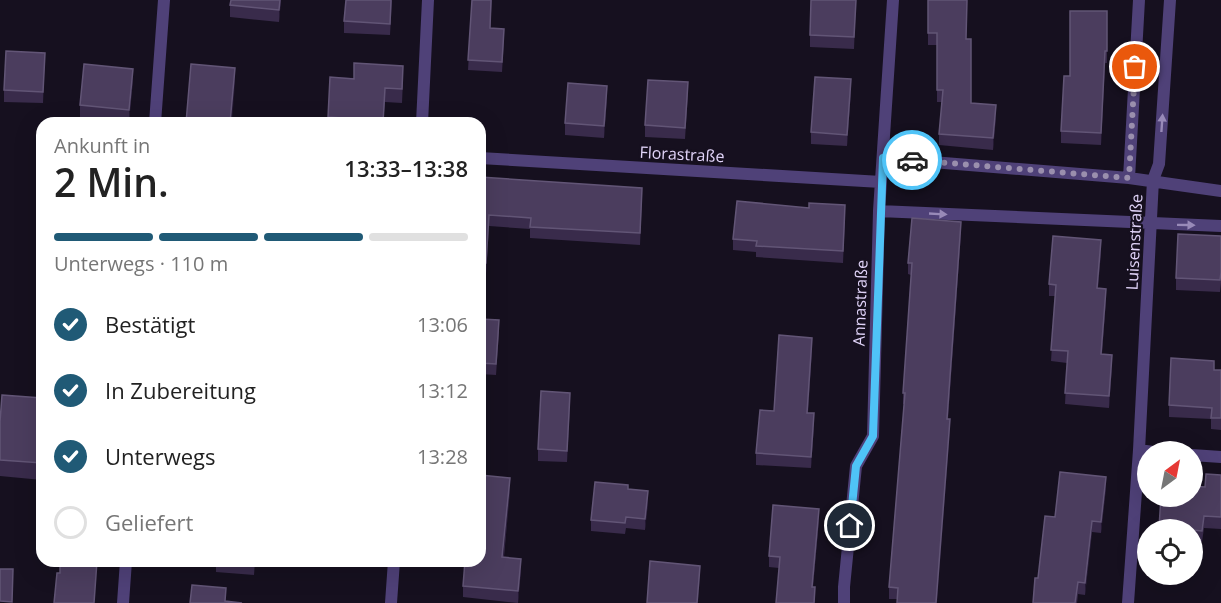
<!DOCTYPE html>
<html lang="de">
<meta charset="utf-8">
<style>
body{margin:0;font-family:"Open Sans",sans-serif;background:#f2f2f2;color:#222;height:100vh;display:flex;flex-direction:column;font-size:22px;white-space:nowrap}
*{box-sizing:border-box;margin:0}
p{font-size:20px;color:#767676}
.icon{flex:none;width:33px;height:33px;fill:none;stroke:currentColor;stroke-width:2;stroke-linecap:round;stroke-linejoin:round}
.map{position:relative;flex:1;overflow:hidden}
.details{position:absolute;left:36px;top:117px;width:450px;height:450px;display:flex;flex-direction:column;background:#fff;border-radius:18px;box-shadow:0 6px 24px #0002}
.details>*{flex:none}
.needle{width:39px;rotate:32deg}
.buttons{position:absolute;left:1137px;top:441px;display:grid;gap:12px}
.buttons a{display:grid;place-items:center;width:66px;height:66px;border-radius:50%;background:#fff;box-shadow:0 6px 24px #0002;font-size:30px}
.pin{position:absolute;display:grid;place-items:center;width:51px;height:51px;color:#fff;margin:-26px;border:3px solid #fff;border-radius:50%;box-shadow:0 2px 6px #0007}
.courier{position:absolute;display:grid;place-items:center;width:60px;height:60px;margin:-30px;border:4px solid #4fc3f7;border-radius:50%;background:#fff;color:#222;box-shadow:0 2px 8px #0007}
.overview em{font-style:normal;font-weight:600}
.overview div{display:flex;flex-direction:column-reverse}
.overview{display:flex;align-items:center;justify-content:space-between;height:102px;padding:0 18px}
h1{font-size:39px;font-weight:600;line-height:45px}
.bar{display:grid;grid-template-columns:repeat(4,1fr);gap:9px 6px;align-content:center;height:72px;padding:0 18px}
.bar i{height:8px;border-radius:4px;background:#e0e0e0}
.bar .current{background:#205a76}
.bar p{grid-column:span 4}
ol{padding:0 18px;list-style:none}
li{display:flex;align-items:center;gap:18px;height:66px}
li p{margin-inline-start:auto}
li .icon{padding:6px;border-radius:50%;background:#205a76;color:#fff;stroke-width:4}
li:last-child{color:#767676}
li i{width:33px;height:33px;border:3px solid #e0e0e0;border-radius:50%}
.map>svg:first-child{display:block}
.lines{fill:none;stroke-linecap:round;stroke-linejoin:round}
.street{stroke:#4f4178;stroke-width:12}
.wall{fill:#392b4b}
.shaded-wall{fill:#231832}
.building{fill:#4b3d5e;stroke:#625576;stroke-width:1.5}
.oneway{fill:#988ab8}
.done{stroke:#9a8fad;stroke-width:6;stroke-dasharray:0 10.8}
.route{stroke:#4fc3f7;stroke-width:8}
.labels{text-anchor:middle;stroke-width:4.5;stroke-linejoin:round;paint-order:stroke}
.street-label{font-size:16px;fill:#e1d4f9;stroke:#16101f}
</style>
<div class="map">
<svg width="1221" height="603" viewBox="0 0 1221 603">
<rect width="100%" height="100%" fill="#16101f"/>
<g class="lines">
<path class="street" d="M155,123L164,0
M422,123L428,0
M480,158L881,182
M883,158L1129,178L1221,191
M1129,178L1139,0
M879,211L1221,226
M1139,450L1153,452
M1192,455L1221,457
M123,603L126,561
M391,603L394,561
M844,603V587L856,466L873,436L879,211L893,0
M1128,603L1139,450L1153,180L1159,164L1170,0"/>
</g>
<path class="wall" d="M281,0L279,22L230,17V5Z
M392,0L390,35L344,33V21Z
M472,0H492L490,28L504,39L502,72L468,70Z
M856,0L854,49L810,47V35Z
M928,0L966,39L971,103L996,117L993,150L939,145V134L942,102H937V45H928Z
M1107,11V63H1105L1101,145L1061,143V131Z
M45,53L43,103L4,102V90Z
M330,77L403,80L402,103L385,102L383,123H328Z
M133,80L129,122L80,117V105Z
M851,91L847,146L811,144V132Z
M688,94L685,139L645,137V125Z
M607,98L604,138L565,135V123Z
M480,177L642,199L640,245L530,238V229L489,226L486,274L481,275Z
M845,217L843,263L756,257V252L733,250V239Z
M961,233L948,419L950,431L897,599H889V587L904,404H903V393L911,275L908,274V263Z
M1221,236V283L1220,292L1176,290V278Z
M1101,252L1098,288L1106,300L1102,354L1112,366L1109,408L1065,404L1067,363L1051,361L1055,296H1049V284Z
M480,319L499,332L496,375L480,374Z
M812,349L808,413L814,425L811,468L756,465V453L774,411Z
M1214,370H1221V430L1211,429V419L1169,417V405Z
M42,398V480L0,476V422Z
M570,404L567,462L538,461V449Z
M1221,475V529L1204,528L1202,542H1192V530H1159L1161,496L1205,487Z
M1106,488L1101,533L1092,532L1085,595L1078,594L1077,603H1033L1038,578L1055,517Z
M628,489L648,503L645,530L626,528L625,534L591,531V520Z
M510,490L504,557L521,570L518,603L463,597V586L480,561Z
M819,520L813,587L815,603L779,568L769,567V556Z
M216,561H255L254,575L216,572Z"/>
<path class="shaded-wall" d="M280,0H281L279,22V10Z
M1105,51V63L1101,145V133Z
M235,68V84L232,123H230Z
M133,69V80L129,122V110Z
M851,79V91L847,146V135Z
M607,86V98L604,138V126Z
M996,105V117L993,150V138Z
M489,215V226L486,274V263Z
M961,222V233L947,430V419Z
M1101,240V252L1097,300V288Z
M1106,289V300L1101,365V354Z
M812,338V349L807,424V413Z
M1112,355V366L1109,408V396Z
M570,393V404L567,462V451Z
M814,413V425L811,468V457Z
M950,419V431L937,603H936Z
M1106,477V488L1101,533V522Z
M510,478V490L502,568V557Z
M648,491V503L645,530V519Z
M819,509V520L812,598V587Z
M1092,521V532L1085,595V583Z
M521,559V570L518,603V591Z
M700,566V577L698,603H697Z"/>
<path class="building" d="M231,0H280L279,10L230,5Z
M346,0H391L390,24L344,21Z
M472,0H491L490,28L504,29L502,62L468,60Z
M811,0H856L854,37L810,35Z
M928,0H967L966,39H971V103L996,105L993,138L939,134L943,90H937V33H928Z
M1070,11H1107V51H1105L1101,133L1061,131L1064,76H1070Z
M6,51L45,53L43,92L4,90Z
M354,63L403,66L402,89L385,88L383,123H342V118L328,117L330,77L354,79Z
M84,64L133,69L129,110L80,105Z
M191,64L235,68L230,123H186Z
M815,77L851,79L847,135L811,132Z
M648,80L688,82L685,128L645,125Z
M568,83L607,86L604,126L565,123Z
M480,177L642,188L640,233L530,227L531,218L489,215L486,263H481L480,279Z
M737,201L809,208V203L845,205L843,251L756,246L757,241L733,239Z
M912,218L961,222L947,419H950L936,603H897L898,588L889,587L905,393H903L912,263H908Z
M1178,234L1221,236V272L1220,280L1176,278Z
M1053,236L1101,240L1097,288L1106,289L1101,354L1112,355L1109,396L1065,393L1068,351L1051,350L1056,285L1049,284Z
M480,319L499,320L496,364L480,363Z
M779,335L812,338L807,413H814L811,457L756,453L760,410L774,411Z
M1171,358L1214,361V370H1221V418H1211L1212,408L1169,405Z
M541,391L570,393L567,451L538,449Z
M2,395L42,398V463L0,460V422Z
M1060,472L1106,477L1101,522L1092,521L1085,583L1078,582L1075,603H1033L1035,578H1038L1045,516L1055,517Z
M1206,474L1221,475V517L1204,516L1202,531L1192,530L1159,528L1161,496H1192V486L1205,487Z
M480,475L510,478L502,557L521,559L518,591L463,586L465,561H480Z
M595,482L628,485V489L648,491L645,519L626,517L625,523L591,520Z
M773,505L819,509L812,587H815L814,603H776L780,557L769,556Z
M60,561H97L94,603H54L57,573H60Z
M219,561H254V563Z
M650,561L700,566L697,603H647Z
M0,569H13L12,602L0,601Z
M192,585L226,588L225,601L242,603H190Z"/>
<defs><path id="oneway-solid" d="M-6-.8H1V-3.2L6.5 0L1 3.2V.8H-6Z" transform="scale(1.5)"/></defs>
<g class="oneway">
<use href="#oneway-solid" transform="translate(1162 123) rotate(-86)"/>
<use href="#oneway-solid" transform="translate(938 214) rotate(3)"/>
<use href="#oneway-solid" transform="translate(1186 225) rotate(1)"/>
</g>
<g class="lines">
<path class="done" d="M912,160L1129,178L1135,67"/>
<path class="route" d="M850,526L856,466L873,436L883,158L912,160"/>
</g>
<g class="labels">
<g class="street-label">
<text transform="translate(682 154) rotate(3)" y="6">Florastraße</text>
<text transform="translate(1134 242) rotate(-87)" y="6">Luisenstraße</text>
<text transform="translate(860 303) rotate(-88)" y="6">Annastraße</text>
</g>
</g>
</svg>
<div class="buttons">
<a><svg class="needle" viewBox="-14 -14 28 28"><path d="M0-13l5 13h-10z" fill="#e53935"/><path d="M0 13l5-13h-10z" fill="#767676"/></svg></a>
<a><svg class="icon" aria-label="locate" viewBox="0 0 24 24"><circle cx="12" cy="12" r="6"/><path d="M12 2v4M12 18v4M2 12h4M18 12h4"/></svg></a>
</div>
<div class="pin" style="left:1135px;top:67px;background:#ea580c"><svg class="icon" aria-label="bag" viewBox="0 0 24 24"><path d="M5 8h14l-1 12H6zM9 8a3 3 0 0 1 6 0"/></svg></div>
<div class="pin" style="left:850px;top:526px;background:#1f2937"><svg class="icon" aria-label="home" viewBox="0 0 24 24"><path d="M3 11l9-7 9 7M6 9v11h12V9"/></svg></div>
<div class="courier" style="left:912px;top:160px"><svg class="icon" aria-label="car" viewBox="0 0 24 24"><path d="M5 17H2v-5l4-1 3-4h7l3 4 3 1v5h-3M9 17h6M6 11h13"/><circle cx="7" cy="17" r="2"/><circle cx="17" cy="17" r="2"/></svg></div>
<section class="details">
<div class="overview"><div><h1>2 Min.</h1><p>Ankunft in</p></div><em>13:33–13:38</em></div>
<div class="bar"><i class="current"></i><i class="current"></i><i class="current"></i><i></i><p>Unterwegs · 110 m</p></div>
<ol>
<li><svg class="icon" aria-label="check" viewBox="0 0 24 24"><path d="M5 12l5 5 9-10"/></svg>Bestätigt<p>13:06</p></li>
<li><svg class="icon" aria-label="check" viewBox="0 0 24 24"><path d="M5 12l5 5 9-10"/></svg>In Zubereitung<p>13:12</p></li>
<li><svg class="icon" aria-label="check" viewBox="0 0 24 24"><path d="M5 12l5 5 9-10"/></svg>Unterwegs<p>13:28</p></li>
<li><i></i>Geliefert</li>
</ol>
</section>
</div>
